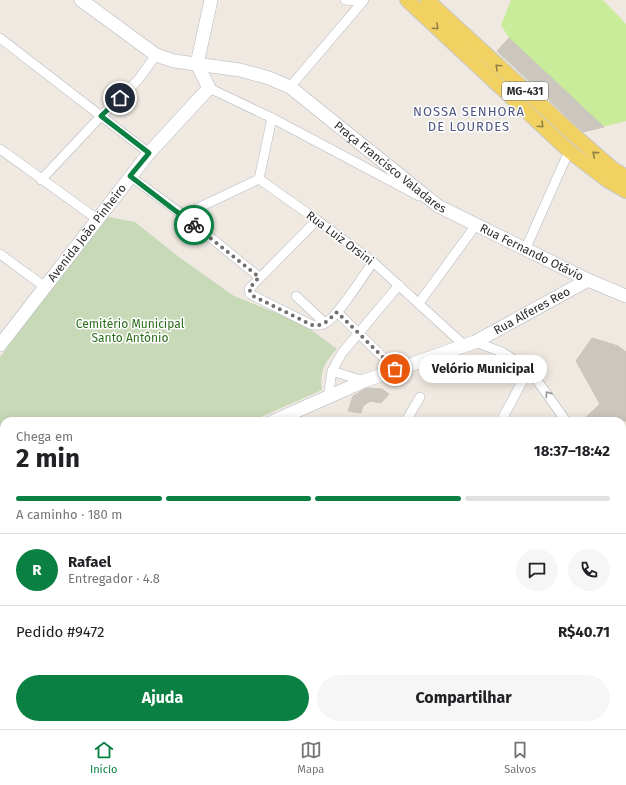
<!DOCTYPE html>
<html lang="pt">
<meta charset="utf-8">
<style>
body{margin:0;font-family:"Fira Sans",sans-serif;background:#f6f6f6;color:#202124;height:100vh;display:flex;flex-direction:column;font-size:15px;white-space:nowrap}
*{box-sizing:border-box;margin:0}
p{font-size:13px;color:#757577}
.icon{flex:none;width:22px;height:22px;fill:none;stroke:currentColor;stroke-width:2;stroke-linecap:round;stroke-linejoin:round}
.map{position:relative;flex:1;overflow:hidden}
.drawer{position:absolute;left:0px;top:417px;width:626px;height:312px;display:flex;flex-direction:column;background:#fff;border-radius:12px 12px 0 0;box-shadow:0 2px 10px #0003}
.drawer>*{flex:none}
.pin{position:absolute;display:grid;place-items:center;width:34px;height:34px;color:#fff;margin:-17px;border:2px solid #fff;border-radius:50%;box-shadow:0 1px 4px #0007}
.courier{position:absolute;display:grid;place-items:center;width:40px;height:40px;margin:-20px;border:3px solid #0b8043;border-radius:50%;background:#fff;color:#222;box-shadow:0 1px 5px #0007}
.bubble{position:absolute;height:28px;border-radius:14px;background:#fff;box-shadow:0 2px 10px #0003;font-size:13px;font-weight:700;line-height:28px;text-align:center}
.headline em{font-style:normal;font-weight:700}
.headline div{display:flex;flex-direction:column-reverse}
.headline{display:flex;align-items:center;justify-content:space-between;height:68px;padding:0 16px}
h1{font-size:26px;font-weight:700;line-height:30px}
.bar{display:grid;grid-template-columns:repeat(4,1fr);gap:6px 4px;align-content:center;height:48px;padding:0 16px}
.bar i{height:5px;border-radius:3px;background:#e0e0e0}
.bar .active{background:#0b8043}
.bar p{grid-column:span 4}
.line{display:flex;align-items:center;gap:10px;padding:0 16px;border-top:1px solid #e0e0e0}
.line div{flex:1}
.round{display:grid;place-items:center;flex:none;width:42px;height:42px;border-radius:21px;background:#f6f6f6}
.button{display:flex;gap:8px;margin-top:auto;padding:8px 16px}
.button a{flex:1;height:46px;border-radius:24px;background:#0b8043;color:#fff;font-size:16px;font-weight:700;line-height:46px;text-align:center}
.button a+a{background:#f6f6f6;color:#202124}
.dock{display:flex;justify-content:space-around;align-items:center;height:56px;border-top:1px solid #e0e0e0;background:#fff;font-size:11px;color:#757577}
.dock a{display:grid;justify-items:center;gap:2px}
.dock .active{color:#0b8043}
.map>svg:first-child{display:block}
.cemetery{fill:#c8d9b8}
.pitch{fill:#c9ec9a}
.building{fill:#cbc7bf;stroke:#cbc5ba}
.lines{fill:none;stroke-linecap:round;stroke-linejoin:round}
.street-casing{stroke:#b4b7c1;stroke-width:10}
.secondary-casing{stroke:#b4b7c1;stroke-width:14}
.primary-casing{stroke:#c9c9c9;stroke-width:16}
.street{stroke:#fff;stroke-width:9}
.secondary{stroke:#fff;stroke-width:13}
.primary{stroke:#f2d163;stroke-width:14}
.oneway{stroke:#908048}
.oneway2{stroke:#969696}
.done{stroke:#726f6d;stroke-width:4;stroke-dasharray:0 7.2}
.route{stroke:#0b8043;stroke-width:5}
.labels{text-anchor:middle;stroke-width:3;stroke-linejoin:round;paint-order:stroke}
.shield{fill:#fff;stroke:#6d6d6d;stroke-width:1}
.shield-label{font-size:11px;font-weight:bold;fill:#2e2e2e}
.street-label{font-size:12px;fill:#2e2e2e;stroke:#fff}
.park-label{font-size:12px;fill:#2c6e1b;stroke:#fff}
.neighbourhood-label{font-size:13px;letter-spacing:1px;fill:#4d5680;stroke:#fff}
</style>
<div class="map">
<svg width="626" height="729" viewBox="0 0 626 729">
<rect width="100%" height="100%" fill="#efe9e1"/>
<path class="cemetery" d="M104,216L135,222L179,257L234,296L302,323L337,349C325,361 319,372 322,390L252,421H4V458L0,455V357Z"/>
<path class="pitch" d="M511,0H603L626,24V121L583,132L497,51L509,38L501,25Z"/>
<path class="building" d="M509,38L604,127L583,132L581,130L497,51Z
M592,338L618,346L626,352V421H582L600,404L576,361Z
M367,388L382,389L389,394L381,403L370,401L363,406L361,413L348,411L353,396Z"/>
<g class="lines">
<g class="street-casing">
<path id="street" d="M345,0L362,2
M0,38L149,153
M290,87L364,0
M209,88L272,118L419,196
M0,149L97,219
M130,176L183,215L259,277
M259,179L317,220L373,262L464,345
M259,179L272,118
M41,180L101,116L138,80L156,55
M183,215L259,179
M317,220L249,289L250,294L312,325C316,325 320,326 324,324C338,317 363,276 373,262
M525,250L569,151
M0,254L45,287
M296,296L325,323
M419,303L476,225
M337,312L395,369
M475,342L502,352L529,369L566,421
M332,371L364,381
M328,397L332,371L342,353L399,285
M406,421L420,397
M501,421L529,369
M0,469L4,472
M622,490L626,493
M0,671L4,675
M0,719L4,713
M126,725L131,729
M99,729L102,725
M206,729L209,725
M313,729L316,725
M421,729L424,725
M533,729L536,725
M552,729L555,725"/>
</g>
<g class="secondary-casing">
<g id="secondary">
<path id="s1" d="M81,0L156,55L174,61L240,70L269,78L290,87L438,206L588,280L626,296"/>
<path d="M197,64L211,0"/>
<path id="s2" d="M0,345L149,153L209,88L197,64"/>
<path id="s3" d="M274,421L364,381L475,342L588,280"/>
<path d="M0,544L4,542"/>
<path d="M0,557L4,554"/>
</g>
</g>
<g class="primary-casing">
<path id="primary" d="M407,0L569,151L607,180L626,191
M427,0L574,135L613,169L626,177
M622,457L626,451
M622,481L626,475
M622,693L626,702
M620,725L621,729"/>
</g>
<use href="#street" class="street"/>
<use href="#secondary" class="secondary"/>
<use href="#primary" class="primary"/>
</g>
<defs><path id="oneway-chevron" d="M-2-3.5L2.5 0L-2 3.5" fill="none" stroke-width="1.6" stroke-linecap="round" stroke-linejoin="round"/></defs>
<g class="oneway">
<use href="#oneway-chevron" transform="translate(436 27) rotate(43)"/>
<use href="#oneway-chevron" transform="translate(498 67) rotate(-137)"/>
<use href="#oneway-chevron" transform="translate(541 125) rotate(43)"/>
<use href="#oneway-chevron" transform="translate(595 154) rotate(-140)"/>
</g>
<use class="oneway2" href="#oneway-chevron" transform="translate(548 394) rotate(-125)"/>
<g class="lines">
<path class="done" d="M194,225L259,277L249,289L253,296L312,325C324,327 329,319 337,312L395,369"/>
<path class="route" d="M120,98L101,116L149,153L130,176L194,225"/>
</g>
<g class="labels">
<rect class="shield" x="502" y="82" width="46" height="18" rx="3"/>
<g class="shield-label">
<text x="525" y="95">MG-431</text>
</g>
<g class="street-label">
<text dy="4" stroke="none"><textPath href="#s1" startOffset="360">Praça Francisco Valadares</textPath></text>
<text dy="4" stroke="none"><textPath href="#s2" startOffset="142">Avenida João Pinheiro</textPath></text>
<text transform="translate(340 238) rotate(37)" y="4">Rua Luiz Orsini</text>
<text dy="4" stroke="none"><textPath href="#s1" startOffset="526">Rua Fernando Otávio</textPath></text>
<text dy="4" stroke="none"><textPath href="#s3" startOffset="281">Rua Alferes Reo</textPath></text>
</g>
<g class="park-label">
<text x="130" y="328">Cemitério Municipal<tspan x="130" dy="14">Santo Antônio</tspan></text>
</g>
<g class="neighbourhood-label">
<text x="469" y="116">NOSSA SENHORA<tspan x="469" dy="15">DE LOURDES</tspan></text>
</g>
</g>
</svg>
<div class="pin" style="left:395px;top:369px;background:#ea580c"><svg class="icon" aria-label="bag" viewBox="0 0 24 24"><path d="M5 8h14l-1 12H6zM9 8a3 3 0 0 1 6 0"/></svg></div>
<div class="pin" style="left:120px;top:98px;background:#1f2937"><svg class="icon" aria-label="home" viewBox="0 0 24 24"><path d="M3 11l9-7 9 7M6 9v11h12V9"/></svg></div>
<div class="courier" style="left:194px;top:225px"><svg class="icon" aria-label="bike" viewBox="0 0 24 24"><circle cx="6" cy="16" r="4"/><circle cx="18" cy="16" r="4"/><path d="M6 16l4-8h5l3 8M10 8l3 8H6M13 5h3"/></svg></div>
<div class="bubble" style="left:419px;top:355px;width:128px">Velório Municipal</div>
<section class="drawer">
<div class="headline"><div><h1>2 min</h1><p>Chega em</p></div><em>18:37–18:42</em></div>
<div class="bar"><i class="active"></i><i class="active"></i><i class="active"></i><i></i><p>A caminho · 180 m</p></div>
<div class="line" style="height:72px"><b class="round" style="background:#0b8043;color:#fff">R</b><div><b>Rafael</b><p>Entregador · 4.8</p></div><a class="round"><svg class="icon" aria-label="chat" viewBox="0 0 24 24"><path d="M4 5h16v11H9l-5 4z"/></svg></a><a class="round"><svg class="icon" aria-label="phone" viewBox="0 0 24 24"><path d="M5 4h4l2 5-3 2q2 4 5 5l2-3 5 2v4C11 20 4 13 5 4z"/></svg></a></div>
<div class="line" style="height:52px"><div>Pedido #9472</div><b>R$40.71</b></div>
<div class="button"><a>Ajuda</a><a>Compartilhar</a></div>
</section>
</div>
<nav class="dock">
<a class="active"><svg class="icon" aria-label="home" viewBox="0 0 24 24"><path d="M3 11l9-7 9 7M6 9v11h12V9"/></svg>Início</a>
<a><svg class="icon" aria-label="map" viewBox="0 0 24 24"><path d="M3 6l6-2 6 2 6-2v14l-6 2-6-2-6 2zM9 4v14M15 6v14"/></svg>Mapa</a>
<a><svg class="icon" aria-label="saved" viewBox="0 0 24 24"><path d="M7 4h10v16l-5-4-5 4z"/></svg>Salvos</a>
</nav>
